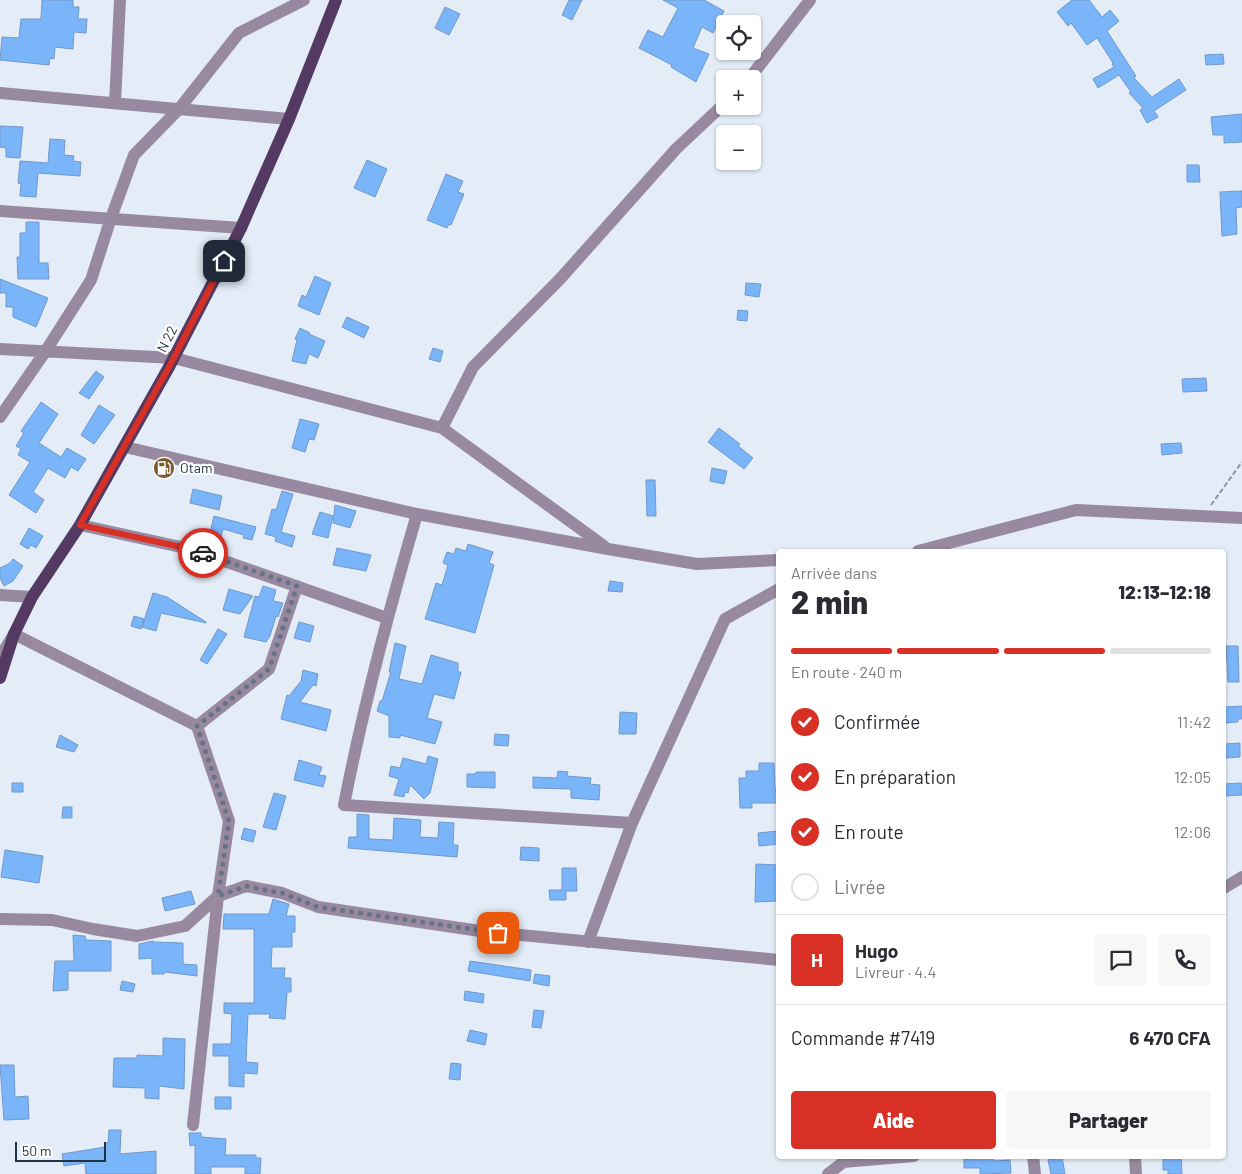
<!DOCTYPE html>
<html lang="fr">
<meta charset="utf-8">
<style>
body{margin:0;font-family:Barlow,sans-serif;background:#f7f7f7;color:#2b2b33;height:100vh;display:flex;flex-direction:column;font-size:19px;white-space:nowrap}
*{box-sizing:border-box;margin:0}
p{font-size:16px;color:#7c7c81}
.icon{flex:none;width:28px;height:28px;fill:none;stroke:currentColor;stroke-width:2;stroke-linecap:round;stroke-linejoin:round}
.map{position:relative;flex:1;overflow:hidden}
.side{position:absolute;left:776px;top:549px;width:450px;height:610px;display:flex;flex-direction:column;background:#fff;border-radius:5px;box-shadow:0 1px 4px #0004}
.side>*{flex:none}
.buttons{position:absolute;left:716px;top:15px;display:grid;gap:10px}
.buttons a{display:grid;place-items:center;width:45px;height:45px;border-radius:5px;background:#fff;box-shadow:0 1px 4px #0004;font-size:25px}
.scale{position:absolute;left:15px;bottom:12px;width:91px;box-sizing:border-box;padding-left:5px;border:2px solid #213246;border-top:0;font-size:14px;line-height:18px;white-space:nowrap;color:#213246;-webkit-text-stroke:4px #fff;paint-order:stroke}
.pin{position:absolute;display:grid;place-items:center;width:42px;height:42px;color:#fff;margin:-21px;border-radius:10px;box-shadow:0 2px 8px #0006}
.courier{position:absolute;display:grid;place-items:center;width:50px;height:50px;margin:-25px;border:4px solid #d93025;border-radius:50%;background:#fff;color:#222;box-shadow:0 1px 6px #0007}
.headline em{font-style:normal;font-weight:800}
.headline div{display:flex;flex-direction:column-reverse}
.headline{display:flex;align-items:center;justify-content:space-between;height:85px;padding:0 15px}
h1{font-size:32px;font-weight:800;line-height:38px}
.bar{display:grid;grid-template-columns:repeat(4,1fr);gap:8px 5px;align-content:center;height:60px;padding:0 15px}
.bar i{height:6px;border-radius:4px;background:#e1e1e2}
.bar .active{background:#d93025}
.bar p{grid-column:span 4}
.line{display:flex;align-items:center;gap:12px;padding:0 15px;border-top:1px solid #e1e1e2}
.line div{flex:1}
.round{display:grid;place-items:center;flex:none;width:52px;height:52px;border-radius:5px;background:#f7f7f7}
ol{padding:0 15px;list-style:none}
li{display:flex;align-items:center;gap:15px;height:55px}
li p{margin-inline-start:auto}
li .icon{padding:5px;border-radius:50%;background:#d93025;color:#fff;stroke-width:4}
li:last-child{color:#7c7c81}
li i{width:28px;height:28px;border:2px solid #e1e1e2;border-radius:50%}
.cta{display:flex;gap:10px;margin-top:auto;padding:10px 15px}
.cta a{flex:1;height:58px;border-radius:5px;background:#d93025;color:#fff;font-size:20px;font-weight:800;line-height:58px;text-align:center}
.cta a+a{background:#f7f7f7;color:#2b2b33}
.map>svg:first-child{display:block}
.building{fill:#7ab4f9;stroke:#7099ca}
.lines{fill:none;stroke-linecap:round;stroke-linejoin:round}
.path{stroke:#8996a5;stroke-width:2;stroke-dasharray:5 2.5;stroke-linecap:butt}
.minor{stroke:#9889a0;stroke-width:12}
.major{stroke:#543a62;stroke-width:12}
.done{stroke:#657384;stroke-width:5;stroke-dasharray:0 9}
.route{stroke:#d93025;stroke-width:6}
.labels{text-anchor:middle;stroke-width:4.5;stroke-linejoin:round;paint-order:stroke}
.street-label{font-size:14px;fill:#213246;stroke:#fff}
.poi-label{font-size:14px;fill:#213246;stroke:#fff;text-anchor:start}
</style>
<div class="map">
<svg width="1242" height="1174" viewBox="0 0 1242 1174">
<rect width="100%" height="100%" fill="#e3ecf7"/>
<path class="building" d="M42,0H73V7H79L78,19H87L86,33L74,32L73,49L55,47L54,59L50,58L49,65L0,60L2,37L19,38L21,19H41Z
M569,0H582L572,20L562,15Z
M663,0H704L724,11L713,33L702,27L693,48L709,54L696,82L671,67L672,65L639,48L648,30L663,37L678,8Z
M1072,0H1089L1102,17L1110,10L1119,21L1107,31L1136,76L1134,78L1152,97L1179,79L1186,90L1154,111L1158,117L1147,123L1140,110L1143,108L1129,93L1131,92L1119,75L1098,88L1093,79L1114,67L1112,64L1113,63L1097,38L1087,45L1071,23L1068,26L1057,12Z
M445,7L460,14L449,35L435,28Z
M1223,54L1224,64L1206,65L1205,55Z
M1242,114V142L1224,143V135H1213L1211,117Z
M0,126L23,127L20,158L6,157V148L0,147Z
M50,139L65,140L64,155L74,156L73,161L81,162L80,176L38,173L36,197L20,196L21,184L18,183L20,161L48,163Z
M367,160L387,169L375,197L354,188Z
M1187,165H1199L1200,182H1187Z
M446,174L463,181L458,192L464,194L451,225L449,224L447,228L427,220Z
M1242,191V207L1236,208L1237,234L1222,236L1220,192Z
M26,222H39V263H48L49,279H18L17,257H20V233H26Z
M315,276L331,283L319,315L298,306L302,295L306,297Z
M0,279L48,298L36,327L13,317V307H6V293H0Z
M746,283L761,284L759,297L745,295Z
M738,310L748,311L747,321L737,320Z
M347,317L369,327L364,338L342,327Z
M300,328L310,333L309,334L325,341L318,358L309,354L306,364L292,361L297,340L295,339Z
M433,348L443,351L440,362L429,359Z
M96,371L104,377L89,399L79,393Z
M1206,378L1207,391L1183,392L1182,379Z
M41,402L58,414L39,443L61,457L67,448L86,459L78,471L71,467L65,478L48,468L33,492L44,500L36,513L9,495L30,462L18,455L21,449L16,446L24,433L21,431Z
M99,405L115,415L94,444L81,435Z
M300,419L319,424L314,440L309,439L305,452L292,448Z
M719,428L740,444L738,446L753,458L744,469L708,442Z
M1181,443L1182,453L1162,455L1161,444Z
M712,468L727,471L724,484L710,481Z
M646,480H655L656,516H647Z
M193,489L222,496L219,510L190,503Z
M282,491L293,494L281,532L295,536L292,547L275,541L276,537L265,534L272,509L276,510Z
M335,505L356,511L350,528L333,523Z
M320,512L333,516L328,538L312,534Z
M214,516L256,527L252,540L243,538L244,535L223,529L218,548L207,545Z
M29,528L43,536L36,548L31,545L28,549L20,544Z
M468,544L493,552L489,563L494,565L475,633L425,619L436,583L442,585L448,565L443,563L447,552L454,554L456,548L466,551Z
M337,548L371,555L366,571L333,565Z
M13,559L23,566L13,581L4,586L0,578V568L10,563Z
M610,581L623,583L622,592L608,591Z
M263,586L276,590L273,601L283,603L278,617L276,616L270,636L266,642L244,637L255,596L259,597Z
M229,589L253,596L240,614L223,610Z
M153,593L167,597L206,622V623L161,613L156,631L142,627Z
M134,616L144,619L141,629L131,626Z
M299,622L314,626L310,642L294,638Z
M218,629L227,634L207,664L200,660Z
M395,643L406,646L399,679L422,684L431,655L458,663V672H461L454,699L434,694L427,718L442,722L435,744L400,735V738L389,737V716L377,711L380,701H382L391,672H389Z
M1226,646H1238L1239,682H1228Z
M303,670L318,674L316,686L313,685L300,702L331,710L326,731L281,719L287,695L289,696L301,681Z
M1242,706V719H1238V722L1224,723V707Z
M620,712L637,713L636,734H619Z
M495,734L509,735L508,746L494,745Z
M60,735L78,745L74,752L56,747Z
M1240,743V757L1226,758L1225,744Z
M428,756L438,759L430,793L424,799L410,785L408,793L405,792L404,797L394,795L399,779L389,776L391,766L400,768L403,758L426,764Z
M299,760L322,767L319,775L326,776L323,787L294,780Z
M759,763H774L775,789H779V803H752V808H740L739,778H746V771H759Z
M558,771L568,772L567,776L591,778L590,784L600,785L599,800L571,798V789L533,788V777L557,778Z
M476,772H495V788L467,787V774H475Z
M12,783H23V792H12Z
M1241,783L1242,795L1224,796V784Z
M274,793L286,796L276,830L263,827Z
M63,807H72V818H62Z
M357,814L369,815V839L393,840L394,818L421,820L420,837L438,838L439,822L454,823L453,845H458L457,857L348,848L349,837H357Z
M244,828L256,831L253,842L241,839Z
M779,831V844L759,846L758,833Z
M521,847L539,848V861L520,860Z
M5,850L43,856L39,883L1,877Z
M756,864L779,865V901L755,902Z
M562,868H576L577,891H566V900H550L549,890H562Z
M191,891L195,904L165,911L162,898Z
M273,899L289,904L286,916H295V932H292V947H272L271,968H285L284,978H291V992H287L285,1019L269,1018L270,1014H248L246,1062L258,1063L257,1074L244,1073V1087L229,1086V1056H213V1044H231L232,1014L224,1013V1003H254V929H223L224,914H269Z
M73,935L85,936L86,940L111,941V971H68V990L53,991L55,961H74Z
M153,941V942L183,943V964L197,965V976L165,972L164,974H152V958L139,959V944Z
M470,961L531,970L530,981L468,971Z
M535,974L550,976L549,986L533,983Z
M122,981L135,984L133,992L120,990Z
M465,991L484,994L483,1003L464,1000Z
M534,1010L544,1011L541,1028L532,1027Z
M470,1030L487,1034L485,1045L467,1041Z
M163,1038L185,1039L184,1089L159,1086V1099L145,1098V1088L113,1087L114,1058H137V1055L163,1056Z
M451,1063L461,1064L460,1080L449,1079Z
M0,1065H14L15,1097L28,1096L29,1119L4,1120Z
M215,1097H231V1109H215Z
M109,1130H121L120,1154L156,1151V1174H86L85,1163L64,1166L62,1154L105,1147V1143H108Z
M189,1133H201V1137L226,1139L225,1155H256V1158H261L260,1174H245V1167H211V1174H195V1145L190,1146Z
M1163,1156H1181L1182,1174H1168V1170H1163Z
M1062,1157L1065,1174H1051L1048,1160Z
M993,1158V1161L1010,1160L1011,1173L980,1174V1168H964V1159Z"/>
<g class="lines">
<path class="path" d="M1211,505L1242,462"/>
<path class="minor" d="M749,79L810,0
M0,93L289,119
M115,103L120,0
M0,211L241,228
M0,349L174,358L442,428L604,546
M0,417L45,352L91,280L111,218L134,155L179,109L239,33L304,0
M442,428L473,367L560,279L676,149L725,103
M125,447L417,514L608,549L697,564L779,560
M417,514C389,610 363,707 344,805L632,823
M80,525L190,549L387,618
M918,551L1076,510L1242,518
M0,595L32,597
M0,657L14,634L197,726L269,669L297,586
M1224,888L1242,877
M0,919L52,920L93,929L137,936L185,926L218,896L246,886L282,893L318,907L480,931L779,960
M588,942L632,823L725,619L779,589
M193,1125L218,896L229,821L197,726
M1033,1156L1035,1174
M1135,1156L1136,1174
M843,1162L914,1156
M828,1174L850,1157"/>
<path class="major" d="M0,678L14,634L32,597L80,525L169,367L241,228L289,119L336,0"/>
</g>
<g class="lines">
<path class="done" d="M203,553L297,586L269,669L197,726L229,821L218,896L246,886L282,893L318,907L498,933"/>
<path class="route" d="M203,553L190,549L80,525L169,367L224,261"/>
</g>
<defs>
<g id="fuel-disc" transform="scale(1.125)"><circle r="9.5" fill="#7a5b30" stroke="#fff"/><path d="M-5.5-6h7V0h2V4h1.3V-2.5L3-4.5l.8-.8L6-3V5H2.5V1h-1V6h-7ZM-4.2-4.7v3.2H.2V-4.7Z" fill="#fff"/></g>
</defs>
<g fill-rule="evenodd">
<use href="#fuel-disc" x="164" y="468"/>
</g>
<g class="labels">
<g class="street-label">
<text transform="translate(167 339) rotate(-63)" y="5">N 22</text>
</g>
<g class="poi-label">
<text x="180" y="473">Otam</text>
</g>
</g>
</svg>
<div class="buttons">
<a><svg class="icon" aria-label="locate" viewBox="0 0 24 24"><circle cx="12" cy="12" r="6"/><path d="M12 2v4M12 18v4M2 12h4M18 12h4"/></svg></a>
<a>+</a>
<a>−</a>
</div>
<div class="scale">50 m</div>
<div class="pin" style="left:498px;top:933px;background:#ea580c"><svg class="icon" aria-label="bag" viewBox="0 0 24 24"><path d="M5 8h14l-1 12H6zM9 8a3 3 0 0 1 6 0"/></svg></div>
<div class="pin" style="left:224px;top:261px;background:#1f2937"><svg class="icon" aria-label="home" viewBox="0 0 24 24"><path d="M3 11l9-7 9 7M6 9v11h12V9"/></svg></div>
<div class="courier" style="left:203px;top:553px"><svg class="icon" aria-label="car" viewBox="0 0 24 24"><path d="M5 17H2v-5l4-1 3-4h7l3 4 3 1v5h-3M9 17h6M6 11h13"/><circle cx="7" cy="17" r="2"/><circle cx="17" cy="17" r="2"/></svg></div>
<section class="side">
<div class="headline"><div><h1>2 min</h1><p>Arrivée dans</p></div><em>12:13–12:18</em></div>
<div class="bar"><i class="active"></i><i class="active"></i><i class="active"></i><i></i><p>En route · 240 m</p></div>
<ol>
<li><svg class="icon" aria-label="check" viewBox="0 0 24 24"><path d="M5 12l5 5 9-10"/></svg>Confirmée<p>11:42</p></li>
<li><svg class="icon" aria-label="check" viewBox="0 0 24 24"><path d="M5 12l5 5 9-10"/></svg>En préparation<p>12:05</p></li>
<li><svg class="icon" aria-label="check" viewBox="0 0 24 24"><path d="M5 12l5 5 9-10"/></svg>En route<p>12:06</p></li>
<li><i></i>Livrée</li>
</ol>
<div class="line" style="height:90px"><b class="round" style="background:#d93025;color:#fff">H</b><div><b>Hugo</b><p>Livreur · 4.4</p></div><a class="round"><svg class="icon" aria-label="chat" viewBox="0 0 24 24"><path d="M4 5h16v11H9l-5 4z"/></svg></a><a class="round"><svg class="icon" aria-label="phone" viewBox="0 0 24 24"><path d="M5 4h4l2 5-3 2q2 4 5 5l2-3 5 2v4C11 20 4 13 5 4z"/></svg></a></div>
<div class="line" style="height:65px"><div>Commande #7419</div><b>6 470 CFA</b></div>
<div class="cta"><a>Aide</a><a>Partager</a></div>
</section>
</div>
